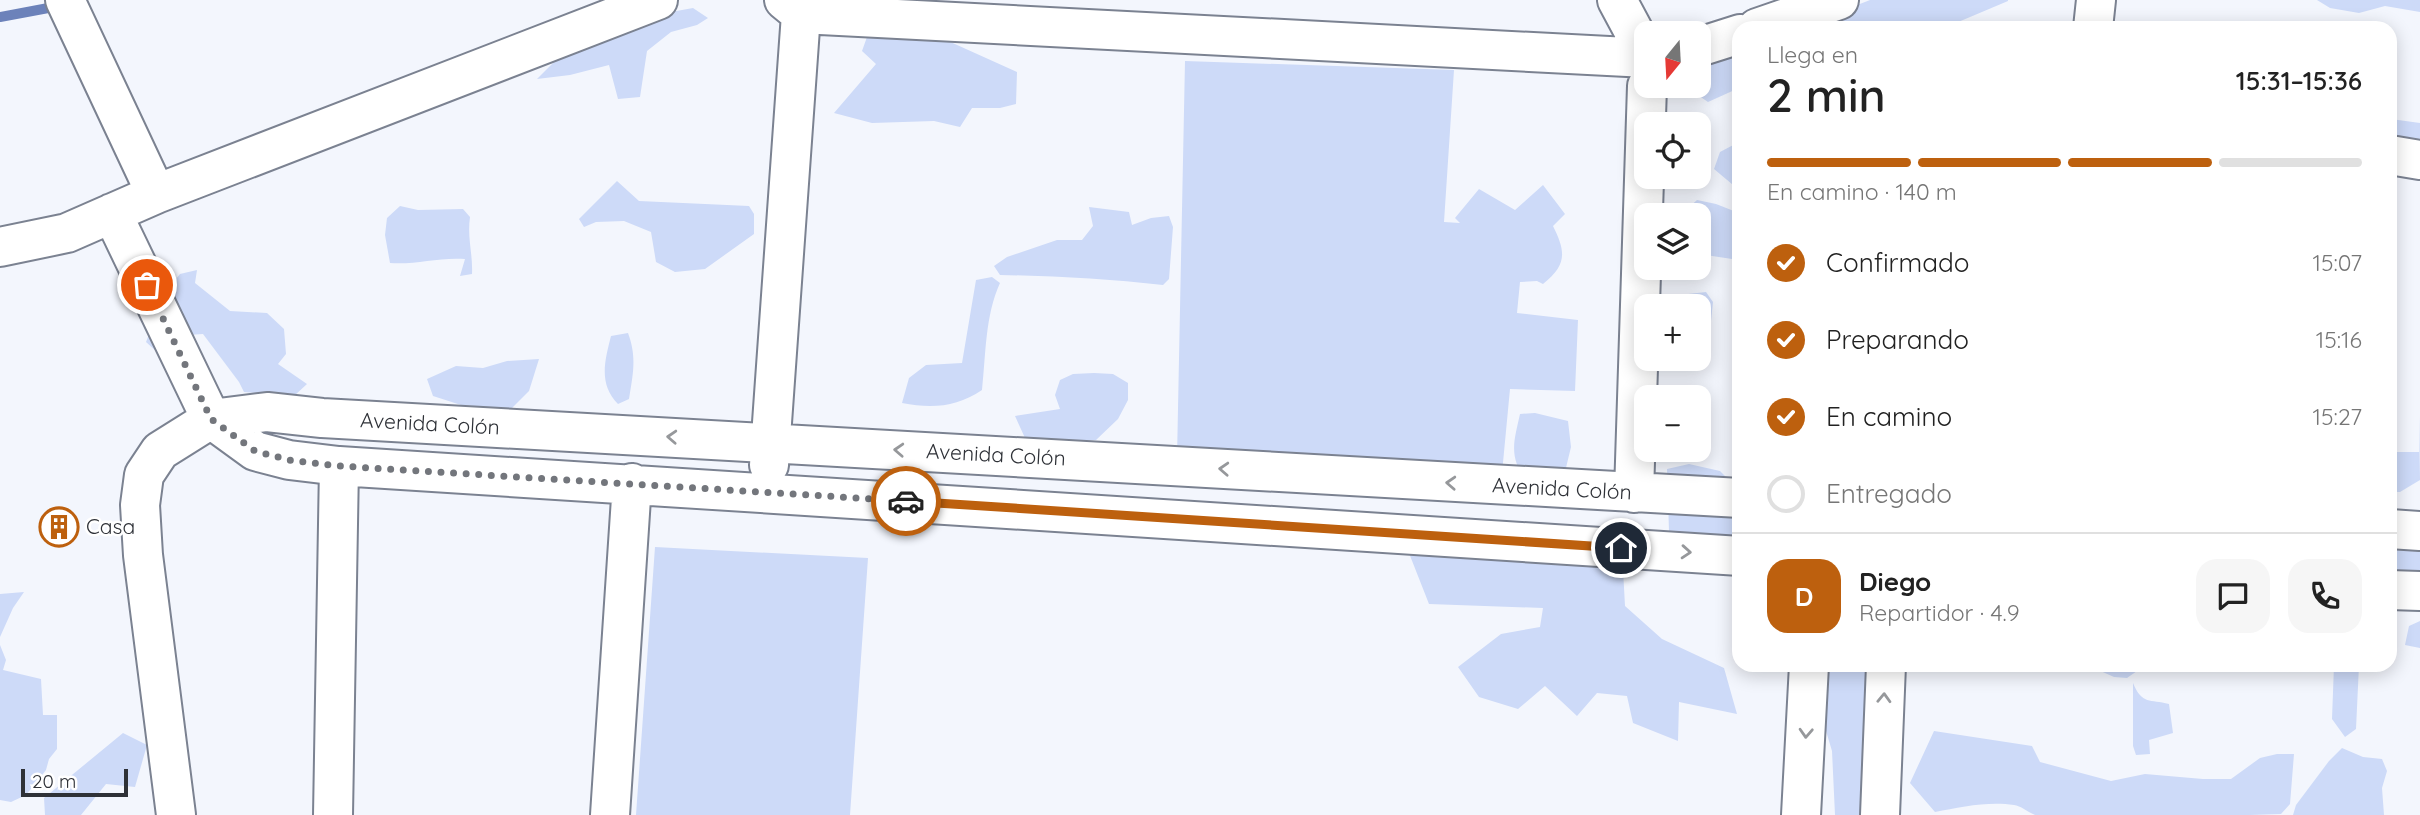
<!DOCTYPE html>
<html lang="es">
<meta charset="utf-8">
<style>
body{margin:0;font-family:Quicksand,sans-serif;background:#f6f6f6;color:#222;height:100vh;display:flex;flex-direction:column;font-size:26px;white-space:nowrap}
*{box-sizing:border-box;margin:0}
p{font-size:23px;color:#767676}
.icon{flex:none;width:38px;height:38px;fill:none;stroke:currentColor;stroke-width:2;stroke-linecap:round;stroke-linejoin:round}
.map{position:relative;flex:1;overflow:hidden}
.drawer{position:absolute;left:1732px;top:21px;width:665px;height:651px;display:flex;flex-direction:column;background:#fff;border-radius:21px;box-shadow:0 4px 18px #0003}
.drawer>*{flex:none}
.needle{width:46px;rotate:198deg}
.controls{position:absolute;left:1634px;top:21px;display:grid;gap:14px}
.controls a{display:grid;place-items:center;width:77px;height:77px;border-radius:14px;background:#fff;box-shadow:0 4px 18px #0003;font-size:35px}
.scale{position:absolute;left:21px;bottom:18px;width:107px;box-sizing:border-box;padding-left:7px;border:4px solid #2e3137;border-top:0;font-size:19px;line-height:24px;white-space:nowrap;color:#2e3137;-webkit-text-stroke:5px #fff;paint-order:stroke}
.pin{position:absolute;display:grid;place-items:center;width:60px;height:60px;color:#fff;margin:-30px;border:4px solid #fff;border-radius:50%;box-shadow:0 2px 7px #0007}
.courier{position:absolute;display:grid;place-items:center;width:70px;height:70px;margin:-35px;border:5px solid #bd600e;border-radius:50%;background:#fff;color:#222;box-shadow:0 2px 9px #0007}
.summary em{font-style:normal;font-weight:600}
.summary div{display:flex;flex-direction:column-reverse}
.summary{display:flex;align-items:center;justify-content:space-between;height:119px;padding:0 35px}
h1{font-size:46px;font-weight:600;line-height:52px}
.bar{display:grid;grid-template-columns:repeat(4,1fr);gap:10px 7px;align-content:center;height:84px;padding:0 35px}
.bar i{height:9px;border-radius:5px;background:#e0e0e0}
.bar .selected{background:#bd600e}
.bar p{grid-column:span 4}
.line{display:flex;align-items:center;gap:18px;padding:0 35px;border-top:2px solid #e0e0e0}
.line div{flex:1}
.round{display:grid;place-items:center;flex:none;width:74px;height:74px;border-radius:21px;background:#f6f6f6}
ol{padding:0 35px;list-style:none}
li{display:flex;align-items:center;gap:21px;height:77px}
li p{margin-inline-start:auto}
li .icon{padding:7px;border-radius:50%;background:#bd600e;color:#fff;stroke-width:4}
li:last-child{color:#767676}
li i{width:38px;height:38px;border:4px solid #e0e0e0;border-radius:50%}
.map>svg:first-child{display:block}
.green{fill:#cddaf8}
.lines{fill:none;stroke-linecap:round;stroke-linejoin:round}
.stream{stroke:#6c82ba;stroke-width:10}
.minor-casing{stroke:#7b8291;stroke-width:42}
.minor{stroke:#fff;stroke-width:38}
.oneway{stroke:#96989b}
.done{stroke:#73767c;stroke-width:7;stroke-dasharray:0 12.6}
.route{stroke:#bd600e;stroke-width:9}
.labels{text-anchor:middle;stroke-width:5;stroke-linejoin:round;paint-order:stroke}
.street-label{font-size:21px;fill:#2e3137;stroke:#fff}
.poi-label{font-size:21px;fill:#2e3137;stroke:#fff;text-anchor:start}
</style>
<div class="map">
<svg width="2420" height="815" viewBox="0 0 2420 815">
<rect width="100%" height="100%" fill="#f3f6fd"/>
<path class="green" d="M1870,0H2008V1L1944,28H1841L1842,11Z
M2317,0H2420V12L2385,6L2359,13L2330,8Z
M693,8L708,18L697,25L671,32L647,51L640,97L618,99L609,65L570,75L537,79L555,61L581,48L660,14Z
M915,26L1017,72L1016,104L1000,108H972L960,127L934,121L872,123L834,113L876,64L862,51L867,37Z
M1739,54V88L1708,102L1686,87L1699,86V68Z
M1185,61L1454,70L1444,222L1460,223L1455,218L1479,189L1515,210L1543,185L1565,214L1553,226C1566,252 1567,265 1543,284L1537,281L1520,282L1517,313L1578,320L1575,391L1510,389L1502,473L1177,458Z
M2391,119L2420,123V145L2391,141Z
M1737,143H1739V190L1714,169L1720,152Z
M617,181L639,201L749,206L754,214V234L705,269L675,272L656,262L651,232L624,221L596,222L584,227L579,219Z
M1697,200L1716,204L1739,213V247L1732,259L1699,254V215H1685V211Z
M400,206L418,210L463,209L470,217C467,238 473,254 472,274L460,276L465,259C439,257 415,265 390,263L385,235L387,218Z
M1089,207L1129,212L1132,225L1151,218L1169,216L1173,227L1169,279L1163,285C1109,279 1055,276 1000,275L994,266L1007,257L1057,240H1082L1093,226Z
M197,270L195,283L230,311L267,313L284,329L286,354L278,364L307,384L294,396L244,392L239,382L203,334L188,335L178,349L157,352L146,342L166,291L180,274Z
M992,277L1000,283C985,316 986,354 982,390C957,407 932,409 902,403L909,378L926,365L962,363L976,280Z
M1706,292L1713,302L1711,321L1699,324V306H1675L1679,295Z
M628,333C637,357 633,374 629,399L618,404C598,384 605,360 611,336Z
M539,359L529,391L511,409L461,405L433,396L427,379L456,366L483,368L507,361Z
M1094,373L1113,374L1128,383V400L1118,419L1096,440L1047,444L1025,438L1015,416L1060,409L1055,395L1060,380L1073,374Z
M1535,413L1568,421L1571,447L1564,476L1527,483C1509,456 1513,445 1520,414Z
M2419,415L2420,480L2400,492H2391V452H2419Z
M1689,464L1720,471L1730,481L1739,485V563L1674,552L1669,531L1667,469Z
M655,547L868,558L850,815H636Z
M2390,547L2420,548V581L2391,579Z
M1407,548L1623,569L1625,606L1662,639L1724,668L1737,714L1679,702L1678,741L1633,723L1627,696L1597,693L1577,716L1545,686L1518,709L1479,697L1458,667L1501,634L1540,627L1543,608L1429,604Z
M24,592L13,608L0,637V594Z
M2420,621V648L2405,645L2409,626Z
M0,645L6,660L3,670L41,679L43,715H57V749L49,759L46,770L26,795L11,802L0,800Z
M1829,665H1882V815H1835L1832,751L1826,731L1824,699Z
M2087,665H2139L2137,671L2127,678L2114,677Z
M2334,665H2359L2356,729L2345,737L2332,719Z
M2133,683C2142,705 2150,699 2169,704L2173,733L2149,740L2150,754L2136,755L2133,746Z
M1934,731L2032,746L2040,762L2111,781L2145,774L2203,779H2231L2260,758L2277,754H2294L2290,804L2281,814L2250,815H2035C2028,812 2021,806 2014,805C1989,801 1960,807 1935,812L1910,783Z
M123,733L147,745L135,787L106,784L81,815H45L44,798Z
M2342,748L2363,757L2382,759L2387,771L2382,788L2384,815H2293L2296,805L2329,761Z"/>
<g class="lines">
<path class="stream" d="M0,17L59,6"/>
<g class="minor-casing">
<path id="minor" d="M65,0L156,194
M784,0L801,14L1647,58
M1617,0L1647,56
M1757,28L1839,0
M2093,28L2096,0
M1699,47L1740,34
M2390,155L2420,160
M112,213L211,419L160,451L144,475L140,505L143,555L176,815
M0,247L67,233L156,194L658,0
M211,419L255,451L289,460L339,466L1740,556
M211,419L267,412L322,418L1740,498
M769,465L801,14
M1634,493L1647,86
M2390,529L2420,531
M2390,590L2420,591
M333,815L339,466
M610,815L632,483
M1801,815L1809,665
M1880,815L1886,665"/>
</g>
<use href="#minor" class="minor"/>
</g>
<defs><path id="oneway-chevron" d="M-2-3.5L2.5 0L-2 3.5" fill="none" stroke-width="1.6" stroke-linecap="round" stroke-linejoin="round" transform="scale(1.75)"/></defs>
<g class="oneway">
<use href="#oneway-chevron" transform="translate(672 437) rotate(-177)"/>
<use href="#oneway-chevron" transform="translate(899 450) rotate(-177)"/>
<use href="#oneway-chevron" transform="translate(1224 469) rotate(-177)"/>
<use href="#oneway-chevron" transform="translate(1451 483) rotate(-177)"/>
<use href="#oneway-chevron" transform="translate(1686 552) rotate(4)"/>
<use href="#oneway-chevron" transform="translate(1884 698) rotate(-88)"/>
<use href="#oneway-chevron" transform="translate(1806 733) rotate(93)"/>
</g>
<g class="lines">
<path class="done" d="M147,285L211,419L255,451L289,460L339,466L906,501"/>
<path class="route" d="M906,501L1621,548"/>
</g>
<defs>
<g id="building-ring" transform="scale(2.0125)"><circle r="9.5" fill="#fff" stroke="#bd600e" stroke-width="1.5"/><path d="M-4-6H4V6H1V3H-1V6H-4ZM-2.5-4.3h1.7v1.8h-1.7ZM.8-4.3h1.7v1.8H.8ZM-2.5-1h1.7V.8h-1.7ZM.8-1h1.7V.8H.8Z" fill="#bd600e"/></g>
</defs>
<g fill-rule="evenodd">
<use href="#building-ring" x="59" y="527"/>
</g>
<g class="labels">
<g class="street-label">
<text transform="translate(430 424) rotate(3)" y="7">Avenida Colón</text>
<text transform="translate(996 455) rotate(3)" y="7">Avenida Colón</text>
<text transform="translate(1562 489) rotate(3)" y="7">Avenida Colón</text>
</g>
<g class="poi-label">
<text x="86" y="534">Casa</text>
</g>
</g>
</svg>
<div class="controls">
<a><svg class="needle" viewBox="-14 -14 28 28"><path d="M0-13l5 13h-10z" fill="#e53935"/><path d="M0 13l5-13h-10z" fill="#767676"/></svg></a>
<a><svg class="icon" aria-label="locate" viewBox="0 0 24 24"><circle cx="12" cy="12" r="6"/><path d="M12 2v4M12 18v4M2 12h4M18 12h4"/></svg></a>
<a><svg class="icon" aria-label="layers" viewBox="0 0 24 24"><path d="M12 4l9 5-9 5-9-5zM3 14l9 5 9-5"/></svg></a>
<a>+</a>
<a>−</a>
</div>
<div class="scale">20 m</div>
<div class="pin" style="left:147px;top:285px;background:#ea580c"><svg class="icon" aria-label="bag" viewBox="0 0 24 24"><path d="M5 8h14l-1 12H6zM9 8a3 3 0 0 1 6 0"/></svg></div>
<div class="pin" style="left:1621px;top:548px;background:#1f2937"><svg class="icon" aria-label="home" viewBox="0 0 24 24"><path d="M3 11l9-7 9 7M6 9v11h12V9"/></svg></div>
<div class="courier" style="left:906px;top:501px"><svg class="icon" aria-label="car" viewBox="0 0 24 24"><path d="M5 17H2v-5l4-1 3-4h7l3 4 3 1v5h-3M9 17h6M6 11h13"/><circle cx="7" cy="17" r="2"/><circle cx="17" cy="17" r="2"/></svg></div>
<section class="drawer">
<div class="summary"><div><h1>2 min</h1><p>Llega en</p></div><em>15:31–15:36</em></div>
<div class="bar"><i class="selected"></i><i class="selected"></i><i class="selected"></i><i></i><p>En camino · 140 m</p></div>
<ol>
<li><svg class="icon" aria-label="check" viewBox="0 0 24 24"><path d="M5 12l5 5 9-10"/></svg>Confirmado<p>15:07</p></li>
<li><svg class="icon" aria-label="check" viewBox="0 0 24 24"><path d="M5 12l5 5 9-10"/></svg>Preparando<p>15:16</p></li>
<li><svg class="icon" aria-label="check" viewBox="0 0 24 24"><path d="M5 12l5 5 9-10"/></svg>En camino<p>15:27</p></li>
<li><i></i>Entregado</li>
</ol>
<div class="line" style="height:126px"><b class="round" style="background:#bd600e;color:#fff">D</b><div><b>Diego</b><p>Repartidor · 4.9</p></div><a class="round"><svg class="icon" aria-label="chat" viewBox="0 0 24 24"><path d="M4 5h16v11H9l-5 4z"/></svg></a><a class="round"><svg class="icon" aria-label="phone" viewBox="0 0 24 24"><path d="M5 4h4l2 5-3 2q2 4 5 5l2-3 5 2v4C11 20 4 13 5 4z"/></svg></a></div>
</section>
</div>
